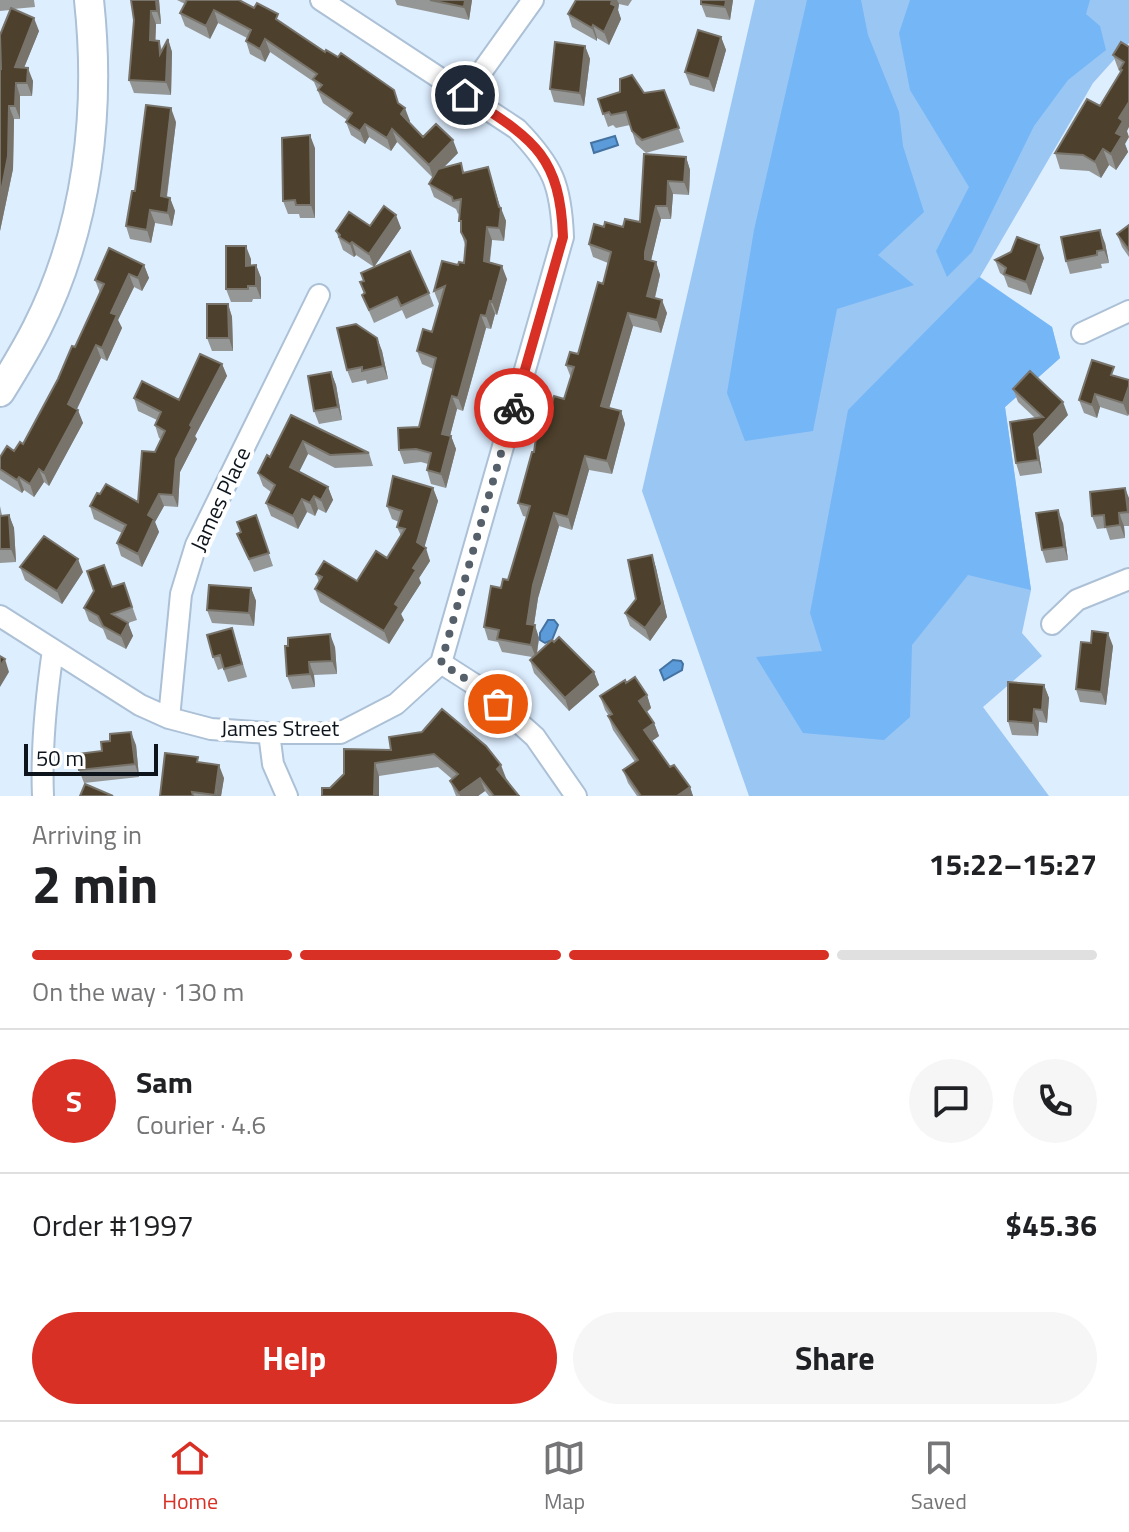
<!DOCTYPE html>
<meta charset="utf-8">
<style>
body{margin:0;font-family:"Titillium Web",sans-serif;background:#f6f6f6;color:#202124;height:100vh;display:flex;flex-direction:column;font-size:30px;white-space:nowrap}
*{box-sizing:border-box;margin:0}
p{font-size:26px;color:#757577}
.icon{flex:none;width:44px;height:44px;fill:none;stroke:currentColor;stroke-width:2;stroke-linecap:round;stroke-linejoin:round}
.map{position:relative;height:796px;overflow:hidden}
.side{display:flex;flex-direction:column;background:#fff;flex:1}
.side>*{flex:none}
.scale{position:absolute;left:24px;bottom:20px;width:134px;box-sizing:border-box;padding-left:8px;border:4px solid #0d141c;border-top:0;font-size:22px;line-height:28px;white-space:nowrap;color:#0d141c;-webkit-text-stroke:6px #fff;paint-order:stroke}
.pin{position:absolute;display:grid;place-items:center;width:68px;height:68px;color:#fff;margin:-34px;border:4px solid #fff;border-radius:50%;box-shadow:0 2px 8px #0007}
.courier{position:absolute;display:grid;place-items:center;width:80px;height:80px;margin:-40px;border:6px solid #d93025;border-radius:50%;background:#fff;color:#222;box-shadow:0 2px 10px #0007}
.headline em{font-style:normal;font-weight:700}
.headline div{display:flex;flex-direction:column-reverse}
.headline{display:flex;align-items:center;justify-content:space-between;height:136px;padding:0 32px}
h1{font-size:52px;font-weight:700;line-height:60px}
.bar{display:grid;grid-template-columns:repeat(4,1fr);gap:12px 8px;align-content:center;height:96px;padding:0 32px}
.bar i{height:10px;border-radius:6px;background:#e0e0e0}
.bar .on{background:#d93025}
.bar p{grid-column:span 4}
.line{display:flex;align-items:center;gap:20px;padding:0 32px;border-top:2px solid #e0e0e0}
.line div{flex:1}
.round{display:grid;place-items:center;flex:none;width:84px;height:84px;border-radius:42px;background:#f6f6f6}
.action{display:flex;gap:16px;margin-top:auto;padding:16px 32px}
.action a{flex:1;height:92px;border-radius:48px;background:#d93025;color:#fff;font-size:32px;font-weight:700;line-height:92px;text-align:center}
.action a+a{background:#f6f6f6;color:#202124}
.dock{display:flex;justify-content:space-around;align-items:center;height:112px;border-top:2px solid #e0e0e0;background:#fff;font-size:22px;color:#757577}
.dock a{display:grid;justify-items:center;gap:4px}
.dock .on{color:#d93025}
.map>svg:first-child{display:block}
.green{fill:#9ac6f4}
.forest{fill:#75b6f6}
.water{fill:#5b9bda;stroke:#4472a1;stroke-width:2}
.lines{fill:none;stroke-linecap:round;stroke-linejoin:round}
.street-casing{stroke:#acc0d6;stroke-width:24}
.secondary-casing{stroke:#acc0d6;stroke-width:32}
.street{stroke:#fff;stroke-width:20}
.secondary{stroke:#fff;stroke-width:28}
.wall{fill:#959796}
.shaded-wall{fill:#78746b}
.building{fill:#4d402c;stroke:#78746b;stroke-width:2}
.done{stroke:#56606b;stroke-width:8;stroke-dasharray:0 14.4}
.route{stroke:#d93025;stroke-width:10}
.labels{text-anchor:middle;stroke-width:8;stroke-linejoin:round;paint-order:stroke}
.street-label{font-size:22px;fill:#0d141c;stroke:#fff}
</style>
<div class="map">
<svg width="1129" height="796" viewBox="0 0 1129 796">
<rect width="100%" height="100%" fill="#def"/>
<path class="green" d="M755,0H1129V43L1093,83L980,277L1052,327L1060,358L1005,407L1031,590L1022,633L1042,656L983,707L1049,796H749L642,491Z"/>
<path class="forest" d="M807,0H861L868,35L899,112L903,146L924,212L878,255L914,285L837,309L813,431L745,441L727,393L754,230Z
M910,0H1090L1086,14L1100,26L1106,50L1068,80L1034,126L972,252L947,277L936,251L969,187L910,90L899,33Z
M979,277L1052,327L1060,358L1005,407L1031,590L968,575L912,645L910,717L884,740L803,733L756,657L822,651L810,613L848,410Z"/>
<path class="water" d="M615,136L618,145L594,153L591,143Z
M548,620H554L558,625L552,640L545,643L540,640V633Z
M673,660L681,661L683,664L682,670L664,680L660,670Z"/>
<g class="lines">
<g class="street-casing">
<path id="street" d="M465,95L533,0
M1082,333L1129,311
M0,616L140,705L169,718L211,729L269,733H340L396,704L441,663L563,237C561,185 553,166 517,129L321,0
M1052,624L1077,600L1129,579
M441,663L480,688L535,737L576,796
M169,718L181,594L196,545L319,295
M269,733L273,764L287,796
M43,796C41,748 46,698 53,650"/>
</g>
<g class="secondary-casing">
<path id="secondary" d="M0,392C13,371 26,350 37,328C88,227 101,111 89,0"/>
</g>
<use href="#street" class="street"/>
<use href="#secondary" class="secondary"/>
</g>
<path class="wall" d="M0,0H34L35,7L13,9L39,31L24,68L33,81L32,96H20V119H14L13,169L0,231L1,69L0,35L10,10L0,11Z
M159,0L161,24H156L155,41H159L162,50L168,39L172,52L171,95L134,93L129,80L134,20Z
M177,0H239L282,23L399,104L410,121L409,122L423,137L458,153L444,167L461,163L464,173L488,167L500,208L506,221L504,241L492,240L490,262L507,279L497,315L495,314L491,329L486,328L463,411L457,409L450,436H451L456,449L446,488L431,484L427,470L428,464L421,462L404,464L399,450L419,427L433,369L422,364L417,351L432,332L440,303L439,304L434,291L458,265L464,263L465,245L461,232L460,213L458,214L456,209L434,197L429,184L433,178L397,142L391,151L369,137L365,144L351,135L346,122L347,120L323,103L314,82L270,52L265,62L250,54L246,41L247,38L218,23L210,39L185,26L180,13L185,4Z
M395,0H472L469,20L397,5Z
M576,0H632L628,6L619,4L618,10L621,19L609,45L597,38V41L572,27L568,14Z
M733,0L730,20L706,17L701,4Z
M721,37L726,50L714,92L690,85L685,72Z
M585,46L590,59L584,106L554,102L550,89Z
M1129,47L1127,131L1125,144L1128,152L1116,170L1109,165L1101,178L1089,171L1060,169L1055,153L1100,106L1121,72L1119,71L1113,55Z
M664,90L684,142L646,153L636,144L630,125L616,128L613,125L608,127L598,99Z
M176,122L167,197L170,198L175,211L172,226L155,223L151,243L130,239L126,226L135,191Z
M315,148V218H300L299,214H288L283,201Z
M686,157L690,170L689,195L673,194L671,219H661L651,260L656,262L660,275L655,298L667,313L661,333L633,326L609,408L621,411L625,424L612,474L589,470L572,530L559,526L538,598L534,625L539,638L537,654L594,672L599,685L569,711L534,673L530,660L532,657L502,652L498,642L488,640L484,627L501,588L508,580L527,517L523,516L518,503L534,452L545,426L564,399L571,378L566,365L578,354L603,284L608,263L593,257L589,244L604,227H623L640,222Z
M1129,225V257L1122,247L1117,234Z
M370,226L401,228L374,267L356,255L354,257L343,250L336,231Z
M1105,243L1109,263L1101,264L1102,268L1070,274L1066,261Z
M1044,258L1031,295L1008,287L1004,276L1000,273L995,260Z
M251,259V265H256L261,278V299H253L252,302H231L226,289Z
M144,265L149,278L142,291L134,287L118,320L122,328L107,361L101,358L77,409L83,423L49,486L44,482L34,497L24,490L22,493L0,479V457L14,451L23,444L75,347L100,293L95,280Z
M360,282L429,293L434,306L406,319L402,310L374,323L362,295L364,294Z
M228,304L232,317L233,351H212L207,338Z
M377,338L382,351L388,379L367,384L366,380L352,383L347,370Z
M222,364L227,376L195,436L197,439L180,472L178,507L164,506L155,522L159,532L142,567L121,556L117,543L122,533L94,519L90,506L100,494L138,502L161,439L159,438L155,425L157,420L138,411L134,398L179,400Z
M331,372L336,385L342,420L319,424L314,411Z
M1117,377L1128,416L1100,407L1097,418L1084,413L1079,400Z
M1013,389L1068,415L1038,447L1042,473L1020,476L1016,463L1035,418L1018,402Z
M291,415L369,453L373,466L335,468L308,454L299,472L328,487L333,500L326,513L318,509L315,516L307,512L298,529L271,516L266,503L271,492L263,486L258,473L270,457Z
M433,488L438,501L424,547L430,561L419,578L421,583L401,614L404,620L389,644L320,602L315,589L319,582L316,574L357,581L387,558L401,536L397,527L399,522L392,519L387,506Z
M1129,498V526H1124L1125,538L1110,540L1106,528L1097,529L1092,516Z
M0,506L2,515H9L14,528L16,562L0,563Z
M256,515L273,566L254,572L237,534L241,532Z
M1063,523L1068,560L1046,563L1042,550Z
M652,555L656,568L667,617L650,641L630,626L625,613L636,599Z
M20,567L83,572L62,604L25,580Z
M124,583L137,620L128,623L133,636L126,649L107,639L103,629L89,621L84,608L112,587Z
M251,588L256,601L254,626L212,623L207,610Z
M232,628L247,677L228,682L223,668L218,670L213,657Z
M1113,646L1106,705L1080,702L1076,689Z
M335,647L337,674L314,675L315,687L292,689L287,676Z
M626,683L647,695L651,708L647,712L654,723L659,736L652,741L670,767L690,787L693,796H637L628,783L623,770L635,762L613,730L608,716H609L605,710L600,696Z
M1044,685L1049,698L1047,723L1039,722L1038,736L1012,735L1008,721Z
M389,737L506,778L519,796H489L485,791L478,796H456L450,781L452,779L438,767L379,776L330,788L391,750Z
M136,745L139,777L84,783L79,770L102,751Z
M200,762L224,778L221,796H160Z"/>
<path class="shaded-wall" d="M156,0H159L161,24L157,11Z
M465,0H472L469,20L464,7Z
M612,0H617L619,4L618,10L621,19L609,45L604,32Z
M726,0H733L730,20L725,7Z
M214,10L218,23L210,39L206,26Z
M151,11L156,24L155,54L150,40Z
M34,18L39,31L19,80L15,67Z
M593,25L597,38V41L592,28Z
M721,37L726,50L714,92L709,79Z
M168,39L172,52L171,95L166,82Z
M265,39L270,52L265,62L260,49Z
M585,46L590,59L584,106L580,93Z
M28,68L33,81L32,96L27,83Z
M16,83L20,96V119L15,106Z
M394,90L402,114L405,108L410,121L406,128Z
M1129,102V127L1127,131L1129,137L1125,144L1128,152L1116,170L1111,154L1119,118Z
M9,106L14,119L13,169L0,231V197Z
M171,108L176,122L165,209L161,196Z
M365,124L369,137L365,144L360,131Z
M392,129L397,142L391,151L387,138Z
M310,135L315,148V218L311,205Z
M453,140L458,153L433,178L429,165Z
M1103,149L1109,165L1101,178L1095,162Z
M686,157L690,170L689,195L684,182Z
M488,167L501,210V208L506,221L504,241L499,228Z
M668,181L673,194L671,219L667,206Z
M170,198L175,211L172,226L168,213Z
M656,206L661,219L650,265L645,259V252Z
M150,210L155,223L151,243L147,230Z
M396,215L401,228L374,267L369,254Z
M487,227L492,240L488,274L484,261Z
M1100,230L1105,243L1109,263L1104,250Z
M352,242L356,255L354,257L350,244Z
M1039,245L1044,258L1031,295L1026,282Z
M246,246L251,259V279L246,266Z
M656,262L660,275L652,309L647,296Z
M144,265L149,278L142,291L138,278Z
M256,265L261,278V299L256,286Z
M502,266L507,279L497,315L492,302Z
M129,274L134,287L118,320L122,328L107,361L102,348L111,313Z
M662,300L667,313L661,333L657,320Z
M490,301L495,314L491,329L486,316Z
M228,304L232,317L233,351L229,338Z
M628,313L633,326L606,419L601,406Z
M481,315L486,328L463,411L458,398Z
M377,338L382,351L388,379L383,366Z
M96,345L101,358L73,417L68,404Z
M222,364L227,376L195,436L197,439L180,472L178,507L173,495L176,459L190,425Z
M331,372L336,385L342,420L338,407Z
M1129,386V414L1128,416L1123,403Z
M1095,394L1100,407L1097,418L1092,405Z
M452,396L457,409L447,447L442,434Z
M1063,402L1068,415L1038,447L1042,473L1038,460L1034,434Z
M78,410L83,423L49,486L44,473Z
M621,411L625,424L612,474L607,461Z
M451,436L456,449L446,488L441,474Z
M303,441L308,454L295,480L290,467Z
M585,456L589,470L572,530L568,517Z
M39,469L44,482L34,497L30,484Z
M19,477L24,490L22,493L17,480Z
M328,487L333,500L326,513L321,500Z
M433,488L438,501L423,552L426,548L430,561L419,578L421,583L401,614L404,620L389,644L384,631L395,604L413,568L417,542Z
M1125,488L1129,498V514L1128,512Z
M159,494L164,506L155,522L159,532L142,567L138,554L148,515Z
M314,496L318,509L315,516L310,503Z
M302,499L307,512L298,529L293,516Z
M1058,510L1063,523L1068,560L1064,547Z
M554,513L559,526L538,598L532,637L527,624L533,585Z
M1119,513L1124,526L1125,538L1120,525Z
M9,515L14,528L16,562L11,549Z
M652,555L656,568L667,617L650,641L645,628Z
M78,559L83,572L62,604L57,591Z
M251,588L256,601L254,626L249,613Z
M128,623L133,636L126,649L121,636Z
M535,625L539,638L536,658L531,645Z
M1108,633L1113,646L1106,705L1101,692Z
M330,634L335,647L337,674L332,661Z
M5,659L9,672L0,687V666Z
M309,662L314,675L315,687L310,674Z
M594,672L599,685L569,711L565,698Z
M1044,685L1049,698L1047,723L1042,710Z
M647,695L651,708L644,714L639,701Z
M1034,709L1039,722L1038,736L1033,723Z
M654,723L659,736L649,743L644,730Z
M131,732L136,745L139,777L135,764Z
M375,763L379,776V796H374Z
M219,765L224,778L221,796H216Z
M501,765L506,778L502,782L497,769Z
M480,778L485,791L478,796H460L459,793Z
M690,787L693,796H677Z"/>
<path class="building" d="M131,0H156L157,11H151L150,40L159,41L160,54L168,39L166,82L129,80L134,20Z
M187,0H239L254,8L257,3L278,14L276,19L325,52L326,50L338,57L341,53L394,90L398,103L405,108L401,114L423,137L436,124L453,140L429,165L392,129L387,138L365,124L360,131L346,122L352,113L318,90L322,85L313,79L317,74L265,39L260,49L246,41L251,30L214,10L206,26L180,13Z
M430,0H465L464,7Z
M576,0H612L611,4L616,6L604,32L593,25L592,28L568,14Z
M701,0H726L725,7L701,4Z
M11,8L34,18L15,67L28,68L27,83H16L15,106H9L8,156L0,197V70L1,69L0,35Z
M698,30L721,37L709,79L685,72Z
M555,42L585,46L580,93L550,89Z
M1121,42L1129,47V102L1119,118L1123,121L1116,133L1122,136L1111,154L1103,149L1095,162L1083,155L1055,153L1087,99L1100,106L1122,70L1120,69L1124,62L1113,55Z
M632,75L644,93L664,90L679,128L642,140L632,131L626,112L611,115L609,112L603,114L598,99L620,92V79Z
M146,105L171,108L161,196L170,198L168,213L150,210L147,230L126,226L132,191H135Z
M310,135L311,205H296L295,200L283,201L282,138Z
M644,154L686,157L684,182L668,181L667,206H656L645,252V259L656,262L647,296L662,300L657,320L628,313L601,406L621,411L607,461L585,456L568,517L554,513L533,585L527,624L535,625L531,645L497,639L499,630L484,627L491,586L501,588L503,579L508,580L530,506L518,503L532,452H534L538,424L545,426L554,396L564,399L574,367L566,365L570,352L578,354L598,282L603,284L611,252L589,244L594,224L604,227L605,222L623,227L625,219L640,222Z
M461,163L463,173L488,167L499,207L501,208L499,228L487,227L484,261L502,266L492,302L490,301L486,316L481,315L458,398L452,396L442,434L451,436L441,474L427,470L431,453L416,449L399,450L398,428L419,427L436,358L417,351L423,329L432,332L445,286L434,291L442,261L458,265L459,262L464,263L466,241L461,232V221H459L461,199L453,201L452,197L429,184L438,169Z
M384,206L396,215L369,254L352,242L350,244L339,237L340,235L336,231L349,212L370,226Z
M1129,225V250L1117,234Z
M1100,230L1104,250L1097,251V255L1066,261L1061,237Z
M1017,237L1039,245L1026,282L1004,274L1006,268L995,260L1011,252Z
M226,246H246V266L256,265V286H248V289H226Z
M109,248L144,265L138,278L129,274L111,313L117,315L102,348L96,345L68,404L78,410L44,473L39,469L30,484L19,477L17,480L0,469V457L7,446L14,451L20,442L23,444L58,379L72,346L75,347L104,284L95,280Z
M410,251L429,293L401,306L397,297L369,310L362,295L365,293L360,282L364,281L361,273Z
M207,304H228L229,338H207Z
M356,324L377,338L383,366L362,371V367L347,370L337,328Z
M200,354L222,364L190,425L192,427L176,459L173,495L159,494L148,515L154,519L138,554L117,543L126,525L90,506L97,493L100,494L106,484L138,502L142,451L155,452L165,431L155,425L161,412L134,398L142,381L179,400Z
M1092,360L1114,367L1111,375L1129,380V386L1123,403L1095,394L1092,405L1079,400Z
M1030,371L1063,402L1034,434L1038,460L1016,463L1010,422L1043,417L1013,389Z
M331,372L338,407L314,411L308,376Z
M291,415L369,453L330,455L303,441L290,467L328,487L321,500L314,496L310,503L302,499L293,516L266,503L275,485L258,473L267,455L270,457Z
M393,476L433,488L417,542L426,548L413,568L416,570L395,604L399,607L384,631L315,589L322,577L316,574L324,561L357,581L376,551L387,558L405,529L397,527L402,511L387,506Z
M1125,488L1128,512L1119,513L1120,525L1105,527L1104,515L1092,516L1090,492Z
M1058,510L1064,547L1042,550L1036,513Z
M9,515L11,549H0V516Z
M256,515L269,553L249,559L237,534L241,532L237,522Z
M44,536L78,559L57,591L20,567Z
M652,555L662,604L645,628L625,613L636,599L628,560Z
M104,565L112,587L124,583L132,607L112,614L128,623L121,636L103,626L98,616L84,608L94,591L87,571Z
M209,585L251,588L249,613L207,610Z
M232,628L242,664L224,669L220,655L213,657L207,635Z
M1092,631L1108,633L1101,692L1076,689L1081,642L1091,643Z
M330,634L332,661L309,662L310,674L287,676L285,646H288V638Z
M559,637L594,672L565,698L530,660L552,640L554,642Z
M0,656L5,659L0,666Z
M635,677L647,695L639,701L654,723L644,730L670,767L674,765L690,787L677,796H641L623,770L638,760L608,716L612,714L600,696L625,680L626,683Z
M1008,682L1044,685L1042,710L1034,709L1033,723L1008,721Z
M442,709L486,746L501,765L497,769L519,796H494L480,778L459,793L450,781L458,774L434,754L375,763L374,796H322V788H330L344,774V749L391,750L389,737L422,732Z
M131,732L135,764L79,770L77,754L102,751L101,742L110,741V734Z
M165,753L198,757L197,762L219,765L215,795L192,792L193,796H160Z
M85,784L113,796H80Z"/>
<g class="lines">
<path class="done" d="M498,704L480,688L441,663L514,408"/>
<path class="route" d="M465,95C530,138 560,152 563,237L514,408"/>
</g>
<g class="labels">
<g class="street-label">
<text transform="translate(220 499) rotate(-65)" y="8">James Place</text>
<text x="280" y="736">James Street</text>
</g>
</g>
</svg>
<div class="scale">50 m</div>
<div class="pin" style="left:498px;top:704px;background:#ea580c"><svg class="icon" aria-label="bag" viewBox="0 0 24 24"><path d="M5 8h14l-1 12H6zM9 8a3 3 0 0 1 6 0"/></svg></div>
<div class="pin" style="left:465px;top:95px;background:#1f2937"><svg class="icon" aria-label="home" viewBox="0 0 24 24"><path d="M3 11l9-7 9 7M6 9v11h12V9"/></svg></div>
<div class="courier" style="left:514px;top:408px"><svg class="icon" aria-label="bike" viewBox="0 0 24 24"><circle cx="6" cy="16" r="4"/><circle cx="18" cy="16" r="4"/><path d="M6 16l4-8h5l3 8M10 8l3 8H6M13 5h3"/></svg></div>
</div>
<section class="side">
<div class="headline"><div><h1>2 min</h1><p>Arriving in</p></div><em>15:22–15:27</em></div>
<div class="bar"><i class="on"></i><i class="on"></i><i class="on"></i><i></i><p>On the way · 130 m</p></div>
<div class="line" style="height:144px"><b class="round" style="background:#d93025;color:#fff">S</b><div><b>Sam</b><p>Courier · 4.6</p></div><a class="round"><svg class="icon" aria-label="chat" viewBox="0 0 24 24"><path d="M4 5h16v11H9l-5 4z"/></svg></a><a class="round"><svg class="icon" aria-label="phone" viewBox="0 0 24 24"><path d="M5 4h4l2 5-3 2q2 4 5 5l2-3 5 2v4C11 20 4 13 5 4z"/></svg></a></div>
<div class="line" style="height:104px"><div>Order #1997</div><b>$45.36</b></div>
<div class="action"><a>Help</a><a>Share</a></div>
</section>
<nav class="dock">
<a class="on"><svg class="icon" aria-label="home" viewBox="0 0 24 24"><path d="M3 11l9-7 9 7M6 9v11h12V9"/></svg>Home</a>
<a><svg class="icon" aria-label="map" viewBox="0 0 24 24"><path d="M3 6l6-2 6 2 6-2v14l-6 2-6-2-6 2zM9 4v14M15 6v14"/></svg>Map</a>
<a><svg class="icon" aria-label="saved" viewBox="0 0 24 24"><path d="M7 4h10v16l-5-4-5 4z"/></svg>Saved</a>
</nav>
